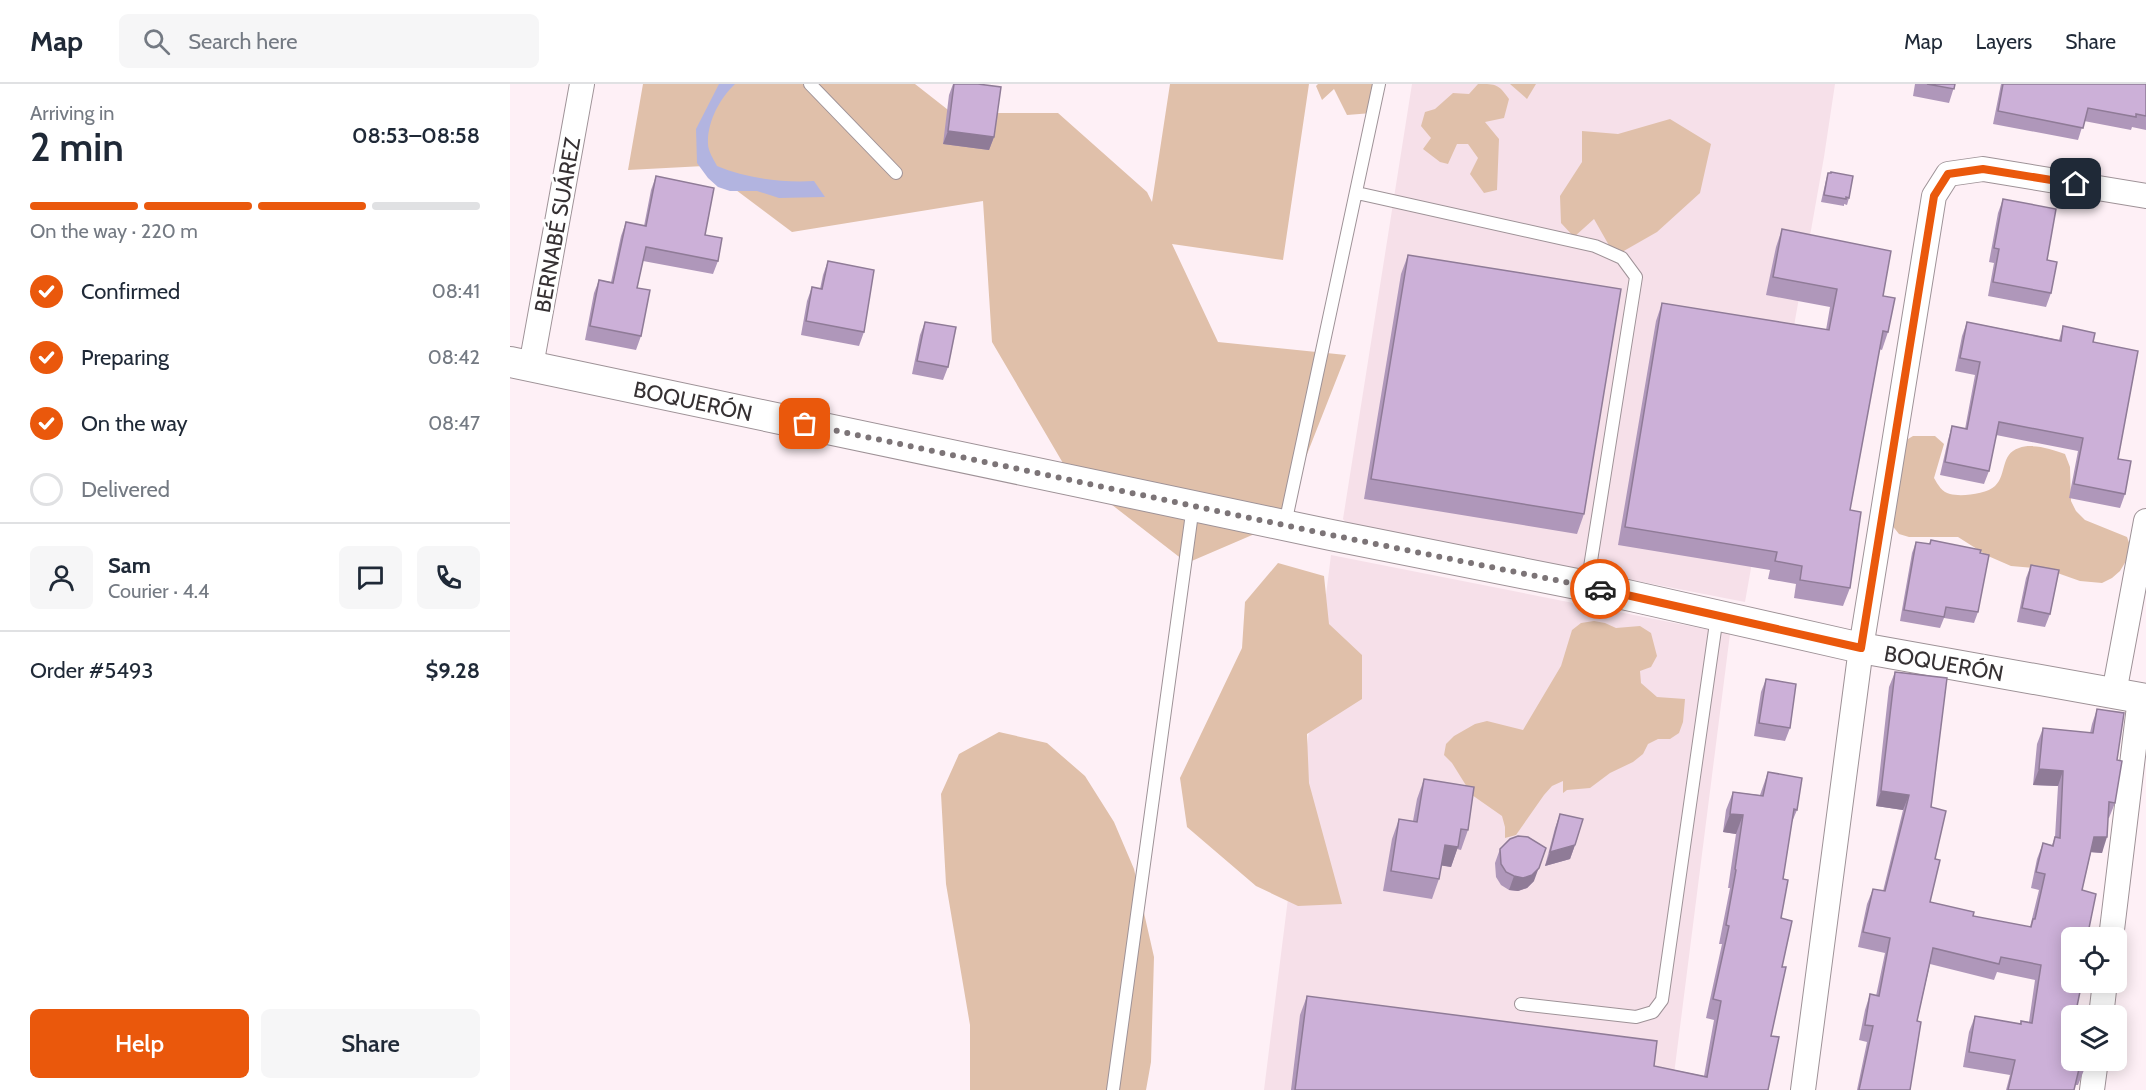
<!DOCTYPE html>
<meta charset="utf-8">
<style>
body{margin:0;font-family:Cabin,sans-serif;background:#f6f6f7;color:#1f2937;height:100vh;display:flex;flex-direction:column;font-size:22px;white-space:nowrap}
*{box-sizing:border-box;margin:0}
p{font-size:20px;color:#747a83}
.icon{flex:none;width:33px;height:33px;fill:none;stroke:currentColor;stroke-width:2;stroke-linecap:round;stroke-linejoin:round}
.map{position:relative;flex:1;overflow:hidden}
.sheet{display:flex;flex-direction:column;background:#fff;width:510px}
.sheet>*{flex:none}
.buttons{position:absolute;left:1551px;top:843px;display:grid;gap:12px}
.buttons a{display:grid;place-items:center;width:66px;height:66px;border-radius:9px;background:#fff;box-shadow:0 3px 15px #0003;font-size:30px}
.pin{position:absolute;display:grid;place-items:center;width:51px;height:51px;color:#fff;margin:-26px;border-radius:12px;box-shadow:0 3px 9px #0006}
.courier{position:absolute;display:grid;place-items:center;width:60px;height:60px;margin:-30px;border:4px solid #ea580c;border-radius:50%;background:#fff;color:#222;box-shadow:0 2px 8px #0007}
.headline em{font-style:normal;font-weight:600}
.headline div{display:flex;flex-direction:column-reverse}
.headline{display:flex;align-items:center;justify-content:space-between;height:102px;padding:0 30px}
h1{font-size:39px;font-weight:600;line-height:45px}
.bar{display:grid;grid-template-columns:repeat(4,1fr);gap:9px 6px;align-content:center;height:72px;padding:0 30px}
.bar i{height:8px;border-radius:4px;background:#e0e1e3}
.bar .selected{background:#ea580c}
.bar p{grid-column:span 4}
.line{display:flex;align-items:center;gap:15px;padding:0 30px;border-top:2px solid #e0e1e3}
.line div{flex:1}
.round{display:grid;place-items:center;flex:none;width:63px;height:63px;border-radius:9px;background:#f6f6f7}
ol{padding:0 30px;list-style:none}
li{display:flex;align-items:center;gap:18px;height:66px}
li p{margin-inline-start:auto}
li .icon{padding:6px;border-radius:50%;background:#ea580c;color:#fff;stroke-width:4}
li:last-child{color:#747a83}
li i{width:33px;height:33px;border:3px solid #e0e1e3;border-radius:50%}
.action{display:flex;gap:12px;margin-top:auto;padding:12px 30px}
.action a{flex:1;height:69px;border-radius:9px;background:#ea580c;color:#fff;font-size:24px;font-weight:600;line-height:69px;text-align:center}
.action a+a{background:#f6f6f7;color:#1f2937}
header{display:flex;align-items:center;gap:36px;box-sizing:border-box;height:84px;padding:0 30px;background:#fff;border-bottom:2px solid #e0e1e3}
header strong{font-size:28px}
nav{display:flex;gap:33px;margin-inline-start:auto;font-size:21px}
.search{width:420px;height:54px;background:#f6f6f7;display:flex;align-items:center;gap:15px;box-sizing:border-box;padding:0 21px;border-radius:9px;color:#747a83;font-size:22px}
main{display:flex;flex:1;min-height:0}
.map>svg:first-child{display:block}
.built{fill:#f6e0e9}
.green{fill:#e0c0aa}
.water{fill:#b2b4e0}
.lines{fill:none;stroke-linecap:round;stroke-linejoin:round}
.service-casing{stroke:#9e9297;stroke-width:14}
.minor-casing{stroke:#9e9297;stroke-width:26}
.tertiary-casing{stroke:#9e9297;stroke-width:32}
.service{stroke:#fff;stroke-width:12}
.minor{stroke:#fff;stroke-width:24}
.tertiary{stroke:#fff;stroke-width:30}
.wall{fill:#af97ba}
.shaded-wall{fill:#8f7b97}
.building{fill:#ccb0d8;stroke:#8f7b97;stroke-width:1.5}
.done{stroke:#7c7477;stroke-width:6;stroke-dasharray:0 10.8}
.route{stroke:#ea580c;stroke-width:8}
.labels{text-anchor:middle;stroke-width:6;stroke-linejoin:round;paint-order:stroke}
.street-label{font-size:22px;fill:#363133;stroke:#fff}
</style>
<header>
<strong>Map</strong>
<div class="search"><svg class="icon" aria-label="search" viewBox="0 0 24 24"><circle cx="10" cy="10" r="6"/><path d="M15 15l6 6"/></svg>Search here</div>
<nav><a>Map</a><a>Layers</a><a>Share</a></nav>
</header>
<main>
<section class="sheet">
<div class="headline"><div><h1>2 min</h1><p>Arriving in</p></div><em>08:53–08:58</em></div>
<div class="bar"><i class="selected"></i><i class="selected"></i><i class="selected"></i><i></i><p>On the way · 220 m</p></div>
<ol>
<li><svg class="icon" aria-label="check" viewBox="0 0 24 24"><path d="M5 12l5 5 9-10"/></svg>Confirmed<p>08:41</p></li>
<li><svg class="icon" aria-label="check" viewBox="0 0 24 24"><path d="M5 12l5 5 9-10"/></svg>Preparing<p>08:42</p></li>
<li><svg class="icon" aria-label="check" viewBox="0 0 24 24"><path d="M5 12l5 5 9-10"/></svg>On the way<p>08:47</p></li>
<li><i></i>Delivered</li>
</ol>
<div class="line" style="height:108px"><a class="round"><svg class="icon" aria-label="person" viewBox="0 0 24 24"><circle cx="12" cy="8" r="4"/><path d="M4 21q1-7 8-7t8 7"/></svg></a><div><b>Sam</b><p>Courier · 4.4</p></div><a class="round"><svg class="icon" aria-label="chat" viewBox="0 0 24 24"><path d="M4 5h16v11H9l-5 4z"/></svg></a><a class="round"><svg class="icon" aria-label="phone" viewBox="0 0 24 24"><path d="M5 4h4l2 5-3 2q2 4 5 5l2-3 5 2v4C11 20 4 13 5 4z"/></svg></a></div>
<div class="line" style="height:78px"><div>Order #5493</div><b>$9.28</b></div>
<div class="action"><a>Help</a><a>Share</a></div>
</section>
<div class="map">
<svg width="1636" height="1006" viewBox="0 0 1636 1006">
<rect width="100%" height="100%" fill="#fef0f6"/>
<path class="built" d="M902,0H1325L1314,73L1235,518L849,443L837,440L833,435Z
M821,471L1220,550L1162,1006H754Z"/>
<path class="green" d="M133,0H405L442,29H548L637,108L642,118L660,0H799L773,176L662,160L708,258L836,271L770,439L677,479L557,386L482,258L473,117L282,148L194,82L118,86Z
M808,0H868L862,29L837,31L824,5L812,16L806,2Z
M968,0C987,0 988,0 999,15L994,34L975,38L989,55L987,106L974,109L960,90L968,74L958,60H947L938,80L930,78L913,65L921,54L911,42L915,28L925,25L943,9L959,10Z
M1000,0H1026L1017,15Z
M1160,35L1201,60L1190,109L1147,148L1105,172L1084,135L1064,153L1051,139L1050,112L1072,78V47L1108,50Z
M1403,352H1425L1434,360L1424,394C1428,401 1432,408 1440,410C1451,413 1477,410 1485,402C1497,391 1490,370 1509,364C1522,359 1542,365 1555,370L1560,383L1561,417L1566,427L1575,436L1617,453L1622,467L1610,487L1602,494L1592,499L1570,497L1536,485L1501,482L1478,472L1448,453H1399L1389,450L1381,440L1393,358Z
M768,479L814,492L819,540L852,571V615L797,650L799,699L832,820L788,822L746,802L677,743L670,694L732,564L735,518Z
M1084,537L1095,539L1106,544L1130,542L1141,549L1147,572L1141,583L1130,587L1131,599L1147,613L1175,615L1173,638L1169,649L1160,655H1148L1138,660L1133,670L1123,678L1100,689L1080,704L1057,706L1053,709V697L1042,702L1034,711L1006,751L995,754V743L992,732L962,711L942,679L934,671L936,660L944,652L965,640L977,637L1013,646L1051,582L1062,546L1071,539Z
M489,648L537,659L575,692L604,738L624,785L644,873L641,978L636,1006H460V941L436,800L431,710L449,670Z"/>
<path class="water" d="M209,0H225C210,14 197,38 198,60C198,67 204,76 207,82C236,94 272,99 304,97L315,113L269,114L247,107H220L208,103L198,94L187,79L186,45Z"/>
<g class="lines">
<g class="service-casing">
<path id="service" d="M300,0L386,89
M847,109L1085,162L1112,174L1126,193L1077,502
M775,440L869,0
M1011,920L1126,933L1143,928L1152,916L1207,532
M603,1006L683,422"/>
</g>
<g class="minor-casing">
<path id="minor" d="M21,282L72,0
M1604,609L1636,437
M1601,854L1630,614
M1591,932L1595,898
M1293,1006L1351,564L1424,112L1438,90L1473,85L1636,112
M1582,1006L1586,976"/>
</g>
<g class="tertiary-casing">
<path id="tertiary" d="M0,278L821,451L1077,502L1351,564L1636,615"/>
</g>
<use href="#service" class="service"/>
<use href="#minor" class="minor"/>
<use href="#tertiary" class="tertiary"/>
</g>
<path class="wall" d="M443,0H468L484,53L479,66L433,60L439,11Z
M1405,0H1445L1439,19L1403,12Z
M1491,0H1636V46L1622,43L1621,46L1574,37L1568,56L1483,40Z
M1318,89L1339,114L1337,121L1334,120V122L1311,118L1316,96Z
M146,92L195,151L208,177L203,190L133,177L127,204L131,252L126,266L75,256L84,209L89,196L101,198L111,152L116,138L134,142L141,106Z
M1493,115L1537,176L1541,209L1536,223L1478,212L1484,179L1479,178L1488,129Z
M1272,145L1373,212L1378,248L1372,266L1369,265L1340,426V504L1333,522L1284,514L1286,500L1258,495L1260,486L1108,461L1146,237L1152,219L1316,246L1320,223L1256,211L1266,163Z
M898,171L1074,430L1067,450L854,415L891,190Z
M318,177L354,248L349,262L291,251L297,217L302,203L310,205L313,191Z
M415,238L438,283L433,296L402,290L410,251Z
M1457,238L1549,256L1553,242L1583,258L1608,375L1615,410L1610,424L1559,414L1568,367L1486,351L1479,387L1474,400L1430,391L1438,356L1442,342L1455,345L1465,291L1445,287L1452,252Z
M1421,456L1470,469L1468,528L1464,539L1434,534L1430,544L1390,537L1402,469L1406,458L1419,460Z
M1521,481L1540,530L1535,543L1507,538L1516,494Z
M1385,588L1421,723L1425,775L1420,818L1463,832L1520,843L1529,806L1521,804L1527,775L1533,759L1542,761L1545,753L1548,702L1523,701L1527,660L1533,644L1580,649L1582,640L1587,625L1607,676L1605,719L1599,734H1598L1592,769L1581,768L1572,806L1577,854L1562,932L1574,986L1568,1001H1565L1564,1006H1496L1500,991L1453,983L1459,948L1465,932L1510,940L1511,937L1519,938L1525,896L1487,888L1484,896L1420,880L1407,937L1400,1006H1347L1357,958L1349,956L1355,926L1360,910L1366,912L1375,869L1348,863L1357,820L1363,805L1373,807L1393,726L1366,722L1379,603Z
M1256,595L1280,644L1275,657L1244,652L1251,608Z
M1258,688L1287,726L1282,738L1273,795L1271,834L1272,883L1261,952L1258,1006H781L790,931L797,912L1194,992L1204,936L1196,934L1212,860H1209L1220,804H1218L1226,750L1213,748L1216,726L1223,708L1250,711Z
M914,695L958,746L951,766L947,765L941,783L931,781L929,795L922,815L873,807L882,755L889,735L903,737L907,715Z
M1050,730L1065,761L1060,775L1035,782L1045,744Z
M990,765L1024,797L1017,804L1008,807L999,806L991,801L986,793L985,779Z"/>
<path class="shaded-wall" d="M438,47L484,53L479,66L433,60Z
M1529,685L1553,687L1548,702L1523,701Z
M1371,707L1399,711L1393,726L1366,722Z
M1220,730L1233,731L1226,750L1213,748Z
M1584,753H1597L1592,769L1579,768Z
M935,761L948,763L941,783L928,781Z
M1065,761L1060,775L1035,782L1040,768Z
M1036,764L1024,797L1017,804L1008,807L999,806L1004,792Z"/>
<path class="building" d="M444,0H468L491,3L484,53L438,47Z
M1417,0H1445L1444,5Z
M1493,0H1636V32L1626,30V33L1578,24L1573,44L1488,27Z
M1321,88L1343,92L1339,114L1336,113V115L1314,111L1318,89H1321Z
M146,92L204,104L195,151L212,154L208,177L136,163L127,204L140,206L131,252L80,242L89,196L103,199L116,138L136,142Z
M1493,115L1546,125L1537,176L1547,178L1541,209L1483,198L1489,165L1484,164Z
M1272,145L1381,167L1373,212L1385,214L1378,248L1373,247L1340,426L1351,428L1340,504L1290,496L1292,482L1265,477L1267,468L1115,443L1152,219L1319,246L1327,205L1263,193Z
M898,171L1111,205L1074,430L861,395Z
M318,177L364,186L354,248L296,237L302,203L312,205Z
M415,238L446,243L438,283L407,277Z
M1457,238L1551,257L1553,242L1585,249L1583,258L1628,267L1608,375L1621,377L1615,410L1564,400L1573,354L1489,338L1479,387L1435,378L1442,342L1457,345L1470,278L1450,274Z
M1421,456L1471,466L1470,469L1479,471L1468,528L1436,523L1434,533L1394,526L1406,458L1420,460Z
M1521,481L1549,486L1540,530L1512,524Z
M1385,588L1437,594L1421,723L1436,727L1425,775L1430,776L1420,818L1464,828L1463,832L1521,843L1523,835H1525L1535,790L1526,788L1533,759L1543,762L1545,753L1550,754L1553,687L1529,685L1533,644L1583,649L1587,625L1614,629L1607,676L1612,677L1605,719L1599,718L1597,753H1584L1572,806L1586,810L1577,854H1562V898H1572L1565,932H1562V976H1575L1574,986L1569,985L1564,1006H1498L1505,976L1459,968L1465,932L1511,940V937L1522,939L1531,881L1491,873L1489,880L1423,864L1407,937L1411,938L1400,1006H1349L1363,942L1355,941L1360,910L1369,912L1380,854L1353,848L1363,805L1375,807L1399,711L1371,707Z
M1256,595L1286,600L1280,644L1249,639Z
M1258,688L1292,694L1287,726L1284,725L1273,795L1278,796L1271,834L1282,837L1272,883H1276L1261,952L1269,953L1258,1006H785L797,912L1147,957L1144,982L1197,993L1211,917L1203,915L1219,842L1216,841L1226,786L1225,785L1233,731L1220,730L1223,708L1253,712Z
M914,695L964,703L958,746L951,745L948,763L935,761L929,795L881,787L889,735L907,738Z
M1050,730L1073,735L1065,761L1040,768Z
M1008,752L1018,753L1036,764L1029,784L1022,791L1013,794L1004,792L996,788L991,780L990,765L1000,755Z"/>
<g class="lines">
<path class="done" d="M295,340L821,451L1090,505"/>
<path class="route" d="M1090,505L1351,564L1424,112L1438,90L1473,85L1566,100"/>
</g>
<g class="labels">
<g class="street-label">
<text transform="translate(47 141) rotate(-80)" y="8">BERNABÉ SUÁREZ</text>
<text transform="translate(183 317) rotate(12)" y="8">BOQUERÓN</text>
<text transform="translate(1434 579) rotate(10)" y="8">BOQUERÓN</text>
</g>
</g>
</svg>
<div class="buttons">
<a><svg class="icon" aria-label="locate" viewBox="0 0 24 24"><circle cx="12" cy="12" r="6"/><path d="M12 2v4M12 18v4M2 12h4M18 12h4"/></svg></a>
<a><svg class="icon" aria-label="layers" viewBox="0 0 24 24"><path d="M12 4l9 5-9 5-9-5zM3 14l9 5 9-5"/></svg></a>
</div>
<div class="pin" style="left:295px;top:340px;background:#ea580c"><svg class="icon" aria-label="bag" viewBox="0 0 24 24"><path d="M5 8h14l-1 12H6zM9 8a3 3 0 0 1 6 0"/></svg></div>
<div class="pin" style="left:1566px;top:100px;background:#1f2937"><svg class="icon" aria-label="home" viewBox="0 0 24 24"><path d="M3 11l9-7 9 7M6 9v11h12V9"/></svg></div>
<div class="courier" style="left:1090px;top:505px"><svg class="icon" aria-label="car" viewBox="0 0 24 24"><path d="M5 17H2v-5l4-1 3-4h7l3 4 3 1v5h-3M9 17h6M6 11h13"/><circle cx="7" cy="17" r="2"/><circle cx="17" cy="17" r="2"/></svg></div>
</div>
</main>
